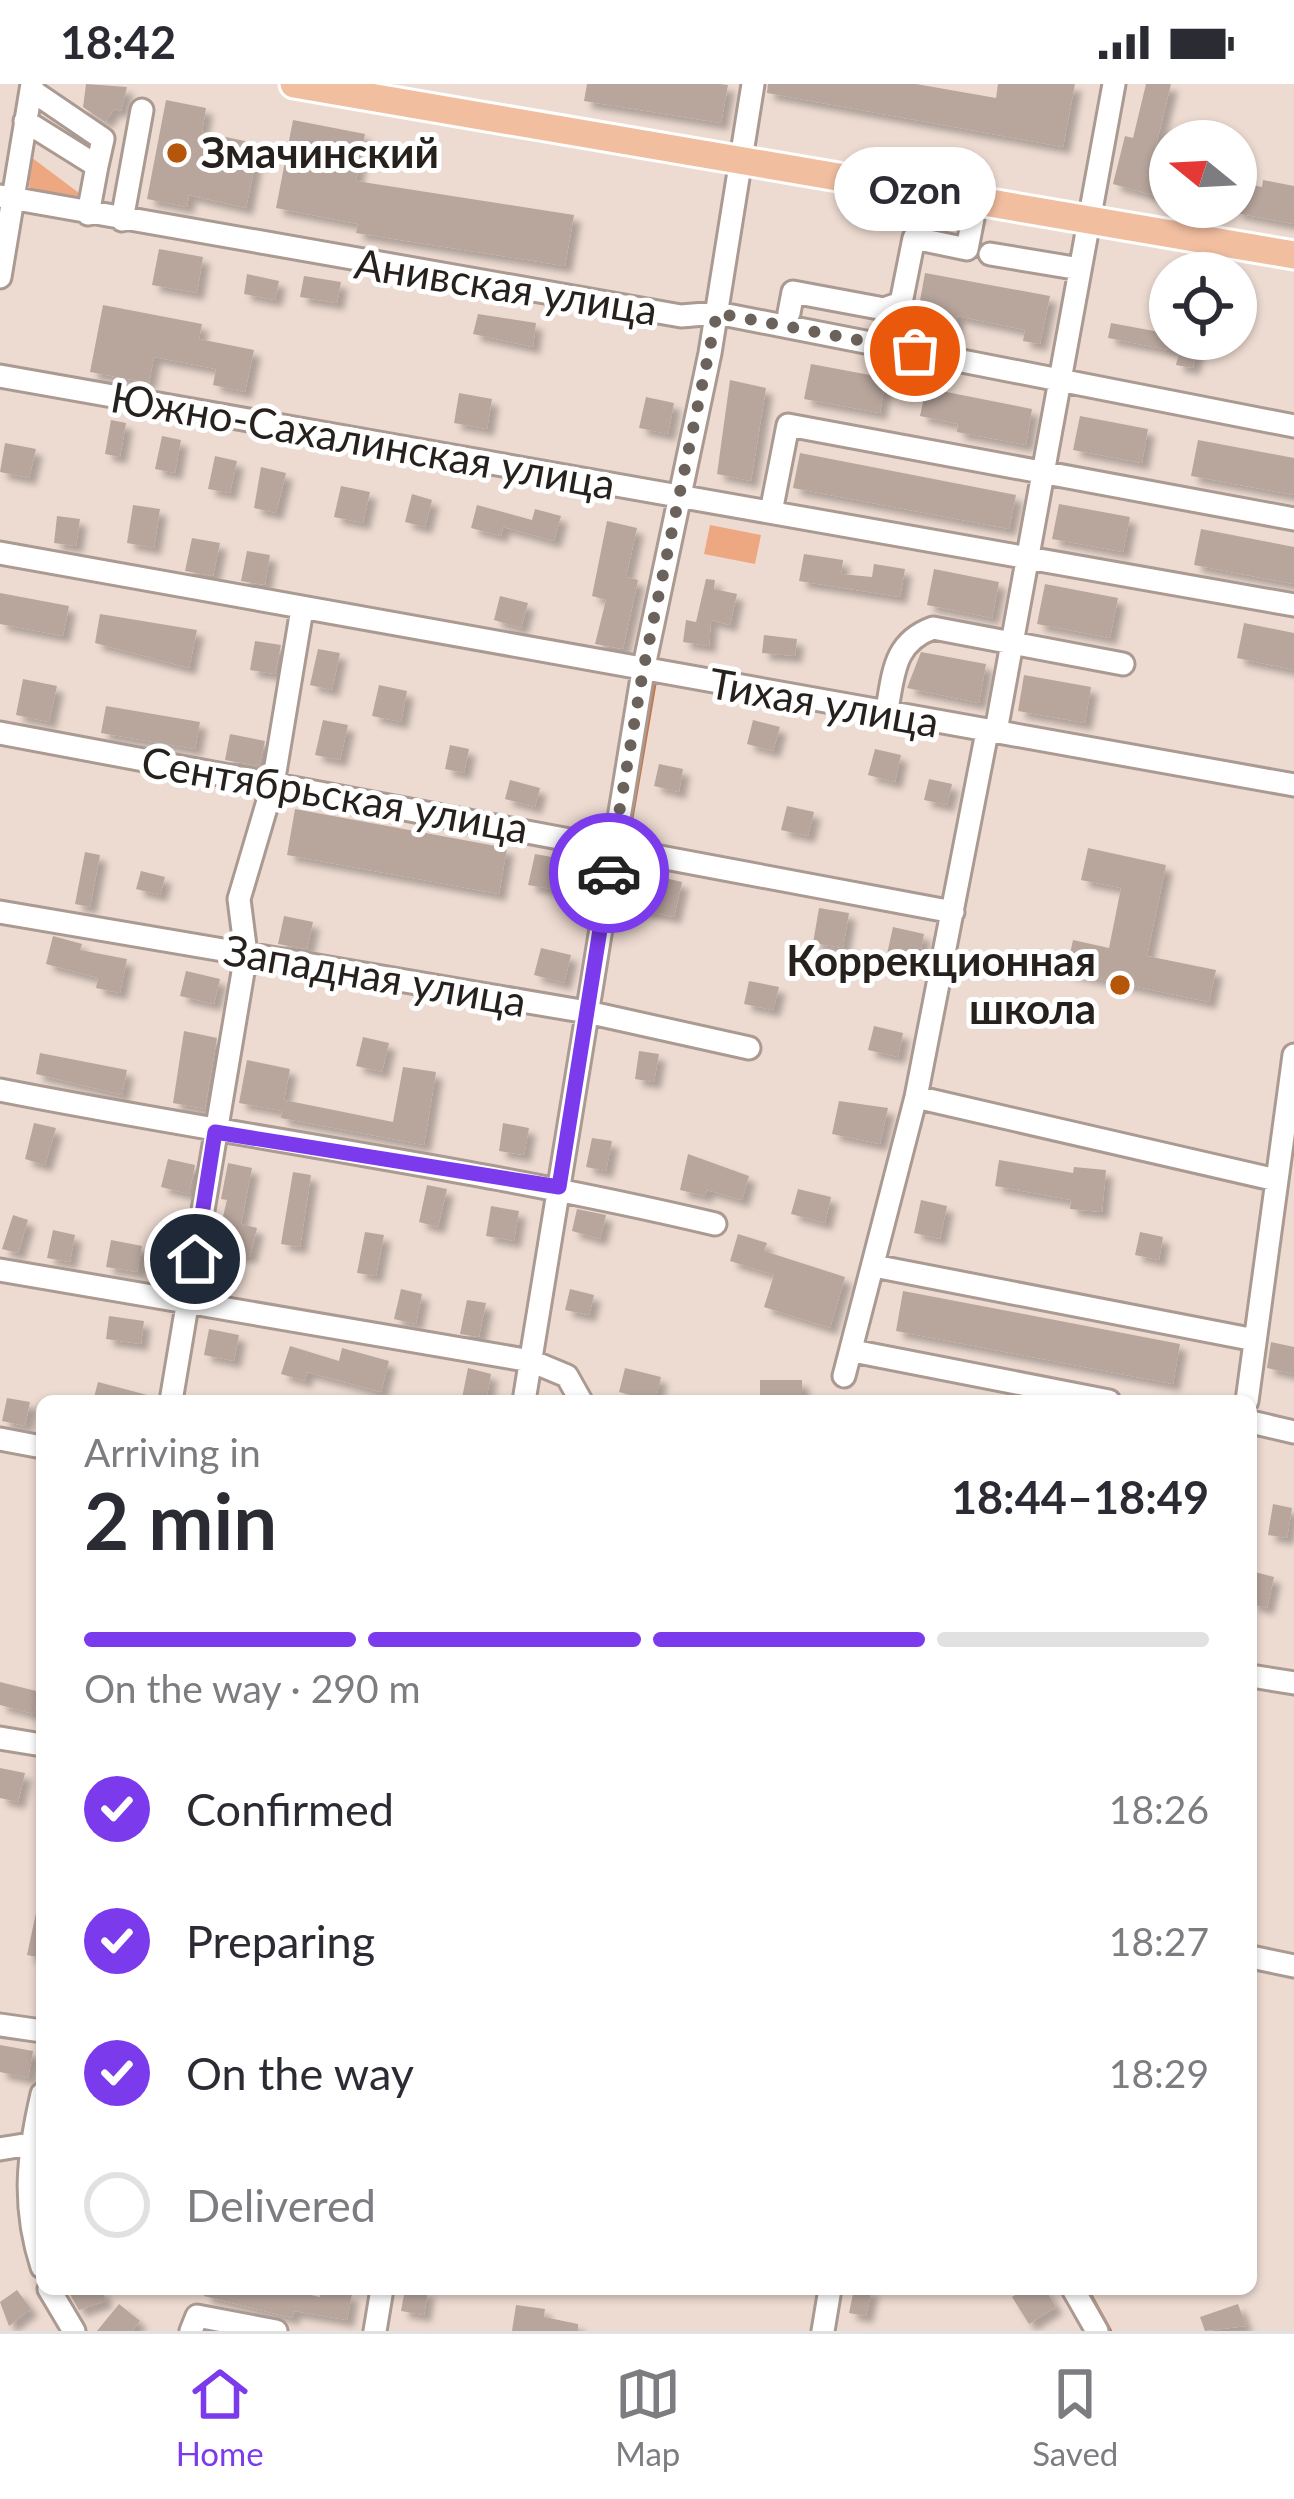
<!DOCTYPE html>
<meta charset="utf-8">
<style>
body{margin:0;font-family:Lato,sans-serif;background:#f7f7f7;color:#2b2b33;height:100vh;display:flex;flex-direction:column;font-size:45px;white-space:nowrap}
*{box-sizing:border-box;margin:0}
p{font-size:39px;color:#7c7c81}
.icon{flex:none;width:66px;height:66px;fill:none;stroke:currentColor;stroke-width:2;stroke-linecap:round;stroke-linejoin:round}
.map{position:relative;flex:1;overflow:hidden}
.details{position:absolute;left:36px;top:1311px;width:1221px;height:900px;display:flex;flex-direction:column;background:#fff;border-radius:18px;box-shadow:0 3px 9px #0004}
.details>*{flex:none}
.needle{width:78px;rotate:288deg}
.controls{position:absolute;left:1149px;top:36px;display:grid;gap:24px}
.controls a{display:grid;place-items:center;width:108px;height:108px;border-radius:50%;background:#fff;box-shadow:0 3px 9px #0004;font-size:60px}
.pin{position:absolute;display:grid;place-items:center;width:102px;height:102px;color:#fff;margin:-51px;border:6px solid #fff;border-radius:50%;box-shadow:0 3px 12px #0007}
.courier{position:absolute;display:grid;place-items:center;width:120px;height:120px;margin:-60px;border:9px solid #7c3aed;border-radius:50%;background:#fff;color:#222;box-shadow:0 3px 15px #0007}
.bubble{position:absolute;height:84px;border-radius:42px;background:#fff;box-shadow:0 3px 9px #0004;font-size:39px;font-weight:700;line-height:84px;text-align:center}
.headline em{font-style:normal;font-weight:700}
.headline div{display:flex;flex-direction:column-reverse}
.headline{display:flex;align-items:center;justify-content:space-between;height:204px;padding:0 48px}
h1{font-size:78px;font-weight:700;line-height:90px}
.bar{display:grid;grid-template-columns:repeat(4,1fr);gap:18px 12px;align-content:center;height:144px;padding:0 48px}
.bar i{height:15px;border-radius:9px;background:#e1e1e2}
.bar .selected{background:#7c3aed}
.bar p{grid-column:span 4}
ol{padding:0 48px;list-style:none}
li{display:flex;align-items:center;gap:36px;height:132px}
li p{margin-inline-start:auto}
li .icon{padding:12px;border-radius:50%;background:#7c3aed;color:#fff;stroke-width:4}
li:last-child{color:#7c7c81}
li i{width:66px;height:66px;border:6px solid #e1e1e2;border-radius:50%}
.status{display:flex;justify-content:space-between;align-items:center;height:84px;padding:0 60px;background:#fff;direction:ltr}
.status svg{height:33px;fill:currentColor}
.menu{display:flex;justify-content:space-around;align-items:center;height:168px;border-top:3px solid #e1e1e2;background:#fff;font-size:33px;color:#7c7c81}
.menu a{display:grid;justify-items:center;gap:6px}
.menu .selected{color:#7c3aed}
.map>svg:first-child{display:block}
.green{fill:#eda881}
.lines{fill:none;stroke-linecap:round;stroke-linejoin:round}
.stream{stroke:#c2784c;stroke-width:6}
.building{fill:#b8a69d;filter:url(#shadow)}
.minor-casing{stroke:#ab9a91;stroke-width:27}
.major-casing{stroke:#fff;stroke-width:33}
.minor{stroke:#fff;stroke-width:21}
.major{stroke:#f1bea0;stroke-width:27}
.done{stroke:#6c625c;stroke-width:12;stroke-dasharray:0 21.6}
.route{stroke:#7c3aed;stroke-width:15}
.poi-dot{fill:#b5560a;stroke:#fff;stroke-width:4.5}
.labels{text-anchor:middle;stroke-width:10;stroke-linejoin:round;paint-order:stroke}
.poi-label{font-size:42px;font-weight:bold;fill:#27211d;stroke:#fff;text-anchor:start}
.street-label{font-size:42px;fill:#27211d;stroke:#fff}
</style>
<div class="status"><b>18:42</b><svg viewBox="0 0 49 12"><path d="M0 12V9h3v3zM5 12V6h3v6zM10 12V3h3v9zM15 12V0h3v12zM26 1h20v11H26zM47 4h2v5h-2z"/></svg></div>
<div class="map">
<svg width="1294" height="2247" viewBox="0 0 1294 2247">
<defs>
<filter id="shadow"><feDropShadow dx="7" dy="7" stdDeviation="3" flood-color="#0004"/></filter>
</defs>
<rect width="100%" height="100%" fill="#eddbd1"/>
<path class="green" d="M31,73L83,112L84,120L29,107Z
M710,441L761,451L755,480L704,470Z"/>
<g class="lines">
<path class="stream" d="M628,749L654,597
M1086,2205L1109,2247"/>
</g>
<path class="building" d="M86,0L127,3L121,27L114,25L105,38L83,23Z
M587,0H720L728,1L721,39L584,17Z
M768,0H916L996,14L998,0H1075L1063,63L767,9Z
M1146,0H1171L1151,82L1170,85V116L1113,100L1125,52L1133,54Z
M166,16L206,24L202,48L259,60L246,124L189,111L187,123L147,115Z
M293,36L365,50L356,97L574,131L565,182L356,149L358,140L276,124Z
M1263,96L1294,102V140L1236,129V98L1262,103Z
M159,165L203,173L197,209L152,201Z
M925,189L1050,212L1040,260L1023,257L1025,246L957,232L953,252L915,244Z
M247,190L279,197L275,216L244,210Z
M304,192L341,198L337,219L300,213Z
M103,221L202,240L199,255L254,266L245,308L213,301L216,285L154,273L149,299L90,288Z
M478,230L536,239L533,263L473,250Z
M1111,239L1170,250V255H1199L1193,284L1176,281L1179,268L1108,254Z
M811,280L886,294L880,329L804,315Z
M730,296L766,304L751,397L717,390Z
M926,304L1032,325L1026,361L957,348L958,340L920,332Z
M459,309L492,315L487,345L454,339Z
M646,313L674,319L668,350L639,344Z
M1080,332L1148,345L1142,379L1073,366Z
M111,336L126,339L120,373L105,370Z
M162,352L181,356L175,389L155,385Z
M1198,356L1294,374V411L1191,392Z
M5,359L36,365L29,394L0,388Z
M800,369L1016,411L1009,445L793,404Z
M215,372L237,377L230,409L208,405Z
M261,383L286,389L276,429L254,424Z
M341,402L370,408L363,439L334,433Z
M412,410L432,416L425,443L405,438Z
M1059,420L1130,433L1123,468L1052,455Z
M133,421L160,425L154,464L127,459Z
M477,421L532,436L535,425L561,432L554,457L503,443L501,452L471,444Z
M57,432L80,435L76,462L54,459Z
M607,437L637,444L626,493L638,496L623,565L595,560L606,516L592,512Z
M1201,445L1294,463V500L1194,481Z
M192,454L220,459L213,492L185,487Z
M247,467L270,471L265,501L241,497Z
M804,470L843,476L841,490L872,493L874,480L905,485L900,513L799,497Z
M934,485L999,498L992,534L927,521Z
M706,495L715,496L714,505L737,510L730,541L711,536L709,562L683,558L686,536L696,538Z
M1045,500L1118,514L1110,554L1037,540Z
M0,509L69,522L63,552L0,540Z
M500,512L528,519L521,544L494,536Z
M100,530L197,546L189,584L95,559Z
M1244,539L1294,549V586L1237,574Z
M764,551L797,555L795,572L762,569Z
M255,557L281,561L275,590L250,586Z
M318,565L340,569L332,606L310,601Z
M921,568L986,580L979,619L907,604Z
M1024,591L1091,603L1085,639L1018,627Z
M23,595L57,602L49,638L16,631Z
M379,601L407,607L401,638L372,632Z
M106,622L200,638L195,665L101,649Z
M323,636L348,641L340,676L315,671Z
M753,636L780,643L773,667L747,660Z
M230,650L265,657L259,682L225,676Z
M450,661L469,665L464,689L445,685Z
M875,665L901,671L895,698L868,691Z
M659,680L683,685L679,708L654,702Z
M929,695L952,700L947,721L924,716Z
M510,696L540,704L535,723L505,715Z
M787,722L814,728L808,752L781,746Z
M295,725L507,764L499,810L287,771Z
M1088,764L1166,781L1147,872L1216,886L1209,918L1066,888L1073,856L1109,864L1121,804L1081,796Z
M85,768L100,771L90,823L75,820Z
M535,770L563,775L557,806L528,801Z
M141,787L165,793L160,811L136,805Z
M639,788L682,798L674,833L631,824Z
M819,824L849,829L843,864L813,859Z
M284,832L313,838L307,865L278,860Z
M893,843L924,850L919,876L887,870Z
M53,852L82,860L80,866L127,875L120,909L96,904L98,894L46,880Z
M541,864L571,871L564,899L534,891Z
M186,887L220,895L214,920L180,912Z
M749,897L779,903L773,926L744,920Z
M874,942L903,949L898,973L868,966Z
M184,947L217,954L205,1025L173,1019Z
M363,953L389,959L382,988L356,982Z
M639,967L659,970L654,998L635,995Z
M40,969L127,986L122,1011L36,990Z
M247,976L290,985L284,1016L393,1038L403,983L436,988L424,1061L281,1034L282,1027L239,1019Z
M839,1017L888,1024L880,1060L832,1050Z
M34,1039L56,1044L45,1081L25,1075Z
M503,1039L529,1044L524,1071L499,1067Z
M592,1054L612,1057L606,1087L586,1083Z
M688,1070L749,1092L742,1116L707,1106L705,1112L680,1106Z
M168,1075L195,1081L189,1110L161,1103Z
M999,1076L1073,1089L1074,1083L1106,1086L1102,1128L1070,1125L1071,1116L995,1102Z
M228,1079L252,1084L241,1140L257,1144L250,1173L215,1165L227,1116L221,1115Z
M293,1088L311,1091L300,1163L281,1160Z
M427,1101L447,1105L438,1143L419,1138Z
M798,1105L831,1113L825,1139L791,1130Z
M921,1116L947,1122L940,1155L914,1149Z
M491,1122L519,1127L514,1157L486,1152Z
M577,1125L606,1131L600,1155L572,1147Z
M13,1131L28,1136L18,1169L2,1165Z
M53,1146L75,1151L70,1178L47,1174Z
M365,1148L384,1151L376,1192L357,1189Z
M1140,1148L1163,1153L1159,1176L1135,1171Z
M738,1150L767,1159L764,1167L845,1193L830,1244L764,1223L774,1191L730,1177Z
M111,1156L142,1162L137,1188L106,1183Z
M401,1205L422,1210L416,1240L394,1235Z
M570,1205L594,1211L589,1231L565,1226Z
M903,1207L1180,1260L1173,1300L896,1247Z
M467,1216L486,1219L479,1253L460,1250Z
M109,1232L144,1237L141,1260L106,1255Z
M209,1245L239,1251L234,1277L204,1271Z
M1271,1258L1294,1263V1290L1267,1284Z
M290,1262L339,1277L342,1264L389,1277L381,1308L307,1288L305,1297L281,1290Z
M468,1284L491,1290L486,1317L462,1314Z
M625,1284L661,1293L655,1317L619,1308Z
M760,1296H802V1317H760Z
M98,1298L151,1312V1317H93Z
M7,1314L30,1318L25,1342L2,1337Z
M1273,1420L1292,1424L1287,1454L1268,1451Z
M1251,1487L1274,1493L1267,1524L1251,1520Z
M0,1598L40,1608L34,1630L0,1621Z
M0,1684L25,1689L18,1718L0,1714Z
M36,1829L42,1830V1874L27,1871Z
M0,1961L33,1967L28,1994L0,1988Z
M67,2205H102L106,2217L79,2226Z
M205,2205H284L320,2213L321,2205L352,2210L347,2236L294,2227L292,2234L204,2212Z
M405,2205L428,2207L424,2231L401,2227Z
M854,2205H872L866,2232L849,2229Z
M1024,2205H1045L1056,2223L1029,2240L1012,2213Z
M17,2206L31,2225L9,2242L0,2218Z
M119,2220L140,2237L132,2247H97Z
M1238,2220L1246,2242L1205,2247L1200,2233Z
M516,2221L545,2225L544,2233L578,2240V2247H512Z"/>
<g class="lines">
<g class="minor-casing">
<path id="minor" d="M31,6L103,55L97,82
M25,37L97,82L88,130
M0,112L681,232L717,229L1294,342
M122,136L142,26
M990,170L1080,185
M0,193L32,0
M789,229L793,208L884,225L901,219L914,154L967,165L977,114
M0,292L1294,521
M771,428L788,341L1294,435
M0,469L1294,701
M886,630C894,591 892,559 933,544L1123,580
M996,647L1114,0
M0,649L953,828
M0,828L587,928L749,964
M0,1006C238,1053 479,1084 715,1140
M916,1013L1276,1096
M874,1182L1255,1256
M0,1186L531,1277L567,1292L581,1317
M853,1267L1109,1317
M844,1292L916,1013L987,648
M171,1317L246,870L239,815L273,700L302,525
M524,1317L643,587L710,269L753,0
M1247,1317L1294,971
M1251,1338L1294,1348
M0,1355L42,1363
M1251,1592L1294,1599
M0,1654L42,1661
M1251,1873L1294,1882
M0,1941L42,1947
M42,2010C28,2071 22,2122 42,2183
M0,2065L30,2060
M49,2205L74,2247
M1073,2205L1097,2247
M191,2247L197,2232L276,2247
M375,2247L382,2205
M823,2247L830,2205"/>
</g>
<g class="major-casing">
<path id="major" d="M294,0L1294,171"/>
</g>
<use href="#minor" class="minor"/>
<use href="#major" class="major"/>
</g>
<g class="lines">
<path class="done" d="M609,789L643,587L717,229L915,267"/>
<path class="route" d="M195,1175L215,1048L559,1103L609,789"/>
</g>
<g class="poi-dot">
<circle cx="177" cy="69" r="12"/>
<circle cx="1120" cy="901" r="12"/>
</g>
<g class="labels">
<g class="poi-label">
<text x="201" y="84">Змачинский</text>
<text x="1096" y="892" text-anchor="end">Коррекционная<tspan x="1096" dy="48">школа</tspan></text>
</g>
<g class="street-label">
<text transform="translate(506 203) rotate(9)" y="15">Анивская улица</text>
<text transform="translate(363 357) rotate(10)" y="15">Южно-Сахалинская улица</text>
<text transform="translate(824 619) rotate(10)" y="15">Тихая улица</text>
<text transform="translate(335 711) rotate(10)" y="15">Сентябрьская улица</text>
<text transform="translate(375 892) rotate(10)" y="15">Западная улица</text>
</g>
</g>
</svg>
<div class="controls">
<a><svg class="needle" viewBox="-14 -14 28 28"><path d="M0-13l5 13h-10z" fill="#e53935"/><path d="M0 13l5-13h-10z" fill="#7c7c81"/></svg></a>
<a><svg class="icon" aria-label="locate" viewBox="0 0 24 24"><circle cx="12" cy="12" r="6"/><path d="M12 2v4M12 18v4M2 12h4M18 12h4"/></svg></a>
</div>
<div class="pin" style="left:915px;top:267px;background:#ea580c"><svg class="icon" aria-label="bag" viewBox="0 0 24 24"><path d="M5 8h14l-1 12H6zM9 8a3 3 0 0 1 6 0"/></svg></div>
<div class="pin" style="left:195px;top:1175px;background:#1f2937"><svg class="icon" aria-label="home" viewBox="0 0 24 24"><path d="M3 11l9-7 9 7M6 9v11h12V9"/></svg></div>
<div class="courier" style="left:609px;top:789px"><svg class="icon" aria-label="car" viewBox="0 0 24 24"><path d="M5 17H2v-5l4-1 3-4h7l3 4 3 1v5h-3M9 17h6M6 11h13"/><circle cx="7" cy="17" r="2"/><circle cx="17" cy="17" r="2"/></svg></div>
<div class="bubble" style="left:834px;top:63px;width:162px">Ozon</div>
<section class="details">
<div class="headline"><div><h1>2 min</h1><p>Arriving in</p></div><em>18:44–18:49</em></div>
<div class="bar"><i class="selected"></i><i class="selected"></i><i class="selected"></i><i></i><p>On the way · 290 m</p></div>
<ol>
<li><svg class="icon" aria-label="check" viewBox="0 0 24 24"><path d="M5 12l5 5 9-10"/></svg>Confirmed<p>18:26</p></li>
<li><svg class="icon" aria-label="check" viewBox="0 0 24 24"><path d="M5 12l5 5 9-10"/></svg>Preparing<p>18:27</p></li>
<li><svg class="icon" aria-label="check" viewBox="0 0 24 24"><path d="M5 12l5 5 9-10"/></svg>On the way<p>18:29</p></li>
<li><i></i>Delivered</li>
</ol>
</section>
</div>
<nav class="menu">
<a class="selected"><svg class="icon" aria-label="home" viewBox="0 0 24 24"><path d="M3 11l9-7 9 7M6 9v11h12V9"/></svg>Home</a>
<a><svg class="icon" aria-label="map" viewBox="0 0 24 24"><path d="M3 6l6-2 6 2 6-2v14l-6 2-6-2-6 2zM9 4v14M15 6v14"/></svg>Map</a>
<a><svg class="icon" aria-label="saved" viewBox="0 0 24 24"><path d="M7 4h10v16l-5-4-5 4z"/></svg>Saved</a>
</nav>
